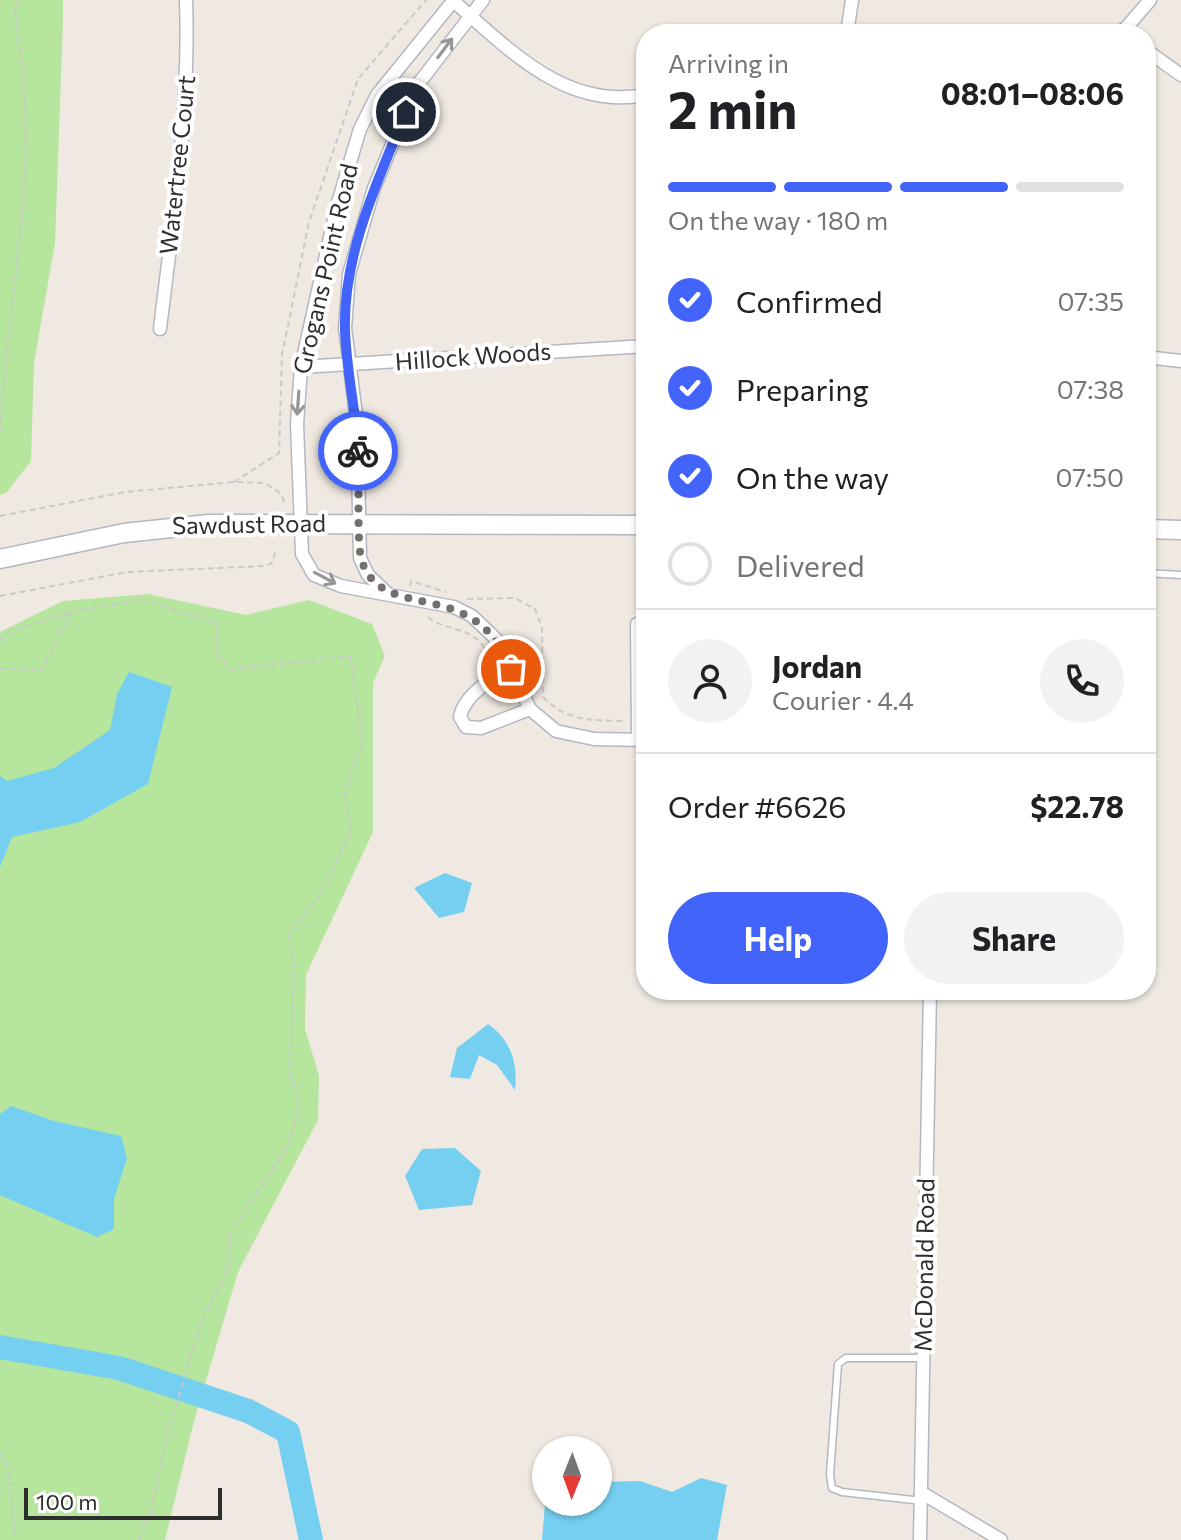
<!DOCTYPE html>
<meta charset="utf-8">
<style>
body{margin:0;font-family:Commissioner,sans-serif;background:#f2f2f2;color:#202124;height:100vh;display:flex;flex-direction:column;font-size:30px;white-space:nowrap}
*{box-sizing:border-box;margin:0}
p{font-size:26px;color:#757577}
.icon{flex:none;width:44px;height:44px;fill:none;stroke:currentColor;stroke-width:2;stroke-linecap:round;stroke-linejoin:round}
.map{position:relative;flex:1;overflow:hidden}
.details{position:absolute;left:636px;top:24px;width:520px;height:976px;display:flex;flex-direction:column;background:#fff;border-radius:32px;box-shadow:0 2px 6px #0004}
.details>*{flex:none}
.needle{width:52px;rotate:181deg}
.tools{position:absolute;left:532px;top:1436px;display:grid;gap:16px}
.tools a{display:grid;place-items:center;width:80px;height:80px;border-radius:50%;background:#fff;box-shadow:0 2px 6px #0004;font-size:40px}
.scale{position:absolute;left:24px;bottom:20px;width:198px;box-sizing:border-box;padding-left:8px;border:4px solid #2e2e2e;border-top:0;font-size:22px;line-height:28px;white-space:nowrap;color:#2e2e2e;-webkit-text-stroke:6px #fff;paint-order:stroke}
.pin{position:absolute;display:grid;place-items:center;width:68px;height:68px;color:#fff;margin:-34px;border:4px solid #fff;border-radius:50%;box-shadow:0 2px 8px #0007}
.courier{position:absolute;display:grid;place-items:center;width:80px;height:80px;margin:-40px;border:6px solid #4264fb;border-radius:50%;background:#fff;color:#222;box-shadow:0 2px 10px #0007}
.headline em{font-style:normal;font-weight:700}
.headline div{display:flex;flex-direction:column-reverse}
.headline{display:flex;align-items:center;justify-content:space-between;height:136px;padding:0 32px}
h1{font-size:52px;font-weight:700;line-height:60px}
.bar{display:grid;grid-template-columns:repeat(4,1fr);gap:12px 8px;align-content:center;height:96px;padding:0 32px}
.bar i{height:10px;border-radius:6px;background:#e0e0e0}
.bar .active{background:#4264fb}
.bar p{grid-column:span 4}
.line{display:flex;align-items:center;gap:20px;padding:0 32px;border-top:2px solid #e0e0e0}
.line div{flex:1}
.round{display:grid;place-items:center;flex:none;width:84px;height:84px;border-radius:42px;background:#f2f2f2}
ol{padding:0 32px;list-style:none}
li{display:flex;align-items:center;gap:24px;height:88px}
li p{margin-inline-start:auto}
li .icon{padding:8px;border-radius:50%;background:#4264fb;color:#fff;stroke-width:4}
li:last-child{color:#757577}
li i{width:44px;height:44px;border:4px solid #e0e0e0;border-radius:50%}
.cta{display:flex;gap:16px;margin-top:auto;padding:16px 32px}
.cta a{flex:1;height:92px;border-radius:48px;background:#4264fb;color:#fff;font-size:32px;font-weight:700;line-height:92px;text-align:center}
.cta a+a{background:#f2f2f2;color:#202124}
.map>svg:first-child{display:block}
.green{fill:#b6e59e}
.water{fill:#75cff0}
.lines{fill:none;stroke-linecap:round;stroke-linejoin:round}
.river{stroke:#75cff0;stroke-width:24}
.lane-casing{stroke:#b4b7c1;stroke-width:9}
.street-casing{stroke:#b4b7c1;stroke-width:15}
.secondary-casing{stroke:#b4b7c1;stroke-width:21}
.path{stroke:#c9c9c9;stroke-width:2;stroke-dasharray:6 4;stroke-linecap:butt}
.lane{stroke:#fff;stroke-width:6}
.street{stroke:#fff;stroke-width:12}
.secondary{stroke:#fff;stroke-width:18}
.oneway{stroke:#969696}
.done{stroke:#726f6d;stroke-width:8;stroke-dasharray:0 14.4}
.route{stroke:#4264fb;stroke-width:10}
.labels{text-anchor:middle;stroke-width:8;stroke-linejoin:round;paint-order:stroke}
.street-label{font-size:24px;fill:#2e2e2e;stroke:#fff}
</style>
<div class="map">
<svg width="1181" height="1540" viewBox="0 0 1181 1540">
<rect width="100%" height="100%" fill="#efe9e1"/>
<path class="green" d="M0,0H63V20L55,243L34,363L31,461L6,493L0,495Z
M148,594L246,615L309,600L372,624L385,656L373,683V832L306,975L305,1029L319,1076L318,1120L238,1272L194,1421L165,1540H0V632L63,601Z"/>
<path class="water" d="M129,672L172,687L148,784L80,822L12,837L0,867V776L7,781L54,768L110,730L117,694Z
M445,873L472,883L464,912L439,918L414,888Z
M488,1024C511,1040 518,1063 515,1090L497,1065L479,1055L470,1079L450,1077L457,1048Z
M11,1106L54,1121L121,1136L127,1158L114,1199V1229L97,1237L0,1195V1114Z
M455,1148L481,1171L472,1205L419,1210L405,1176L422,1149Z
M701,1478L727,1485L717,1540H542L545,1504L598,1502V1482L640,1481L672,1492Z"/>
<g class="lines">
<path class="river" d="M0,1347L119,1368L248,1411L288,1432L311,1540"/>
<g class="lane-casing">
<path id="lane" d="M1146,573L1181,575
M922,1501L842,1492L832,1488L830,1474L838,1364L846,1358H924"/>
</g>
<g class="street-casing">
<path id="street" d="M452,0C509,49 564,110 646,95
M454,0L377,95L360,129L337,206L301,367L297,424L302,554L314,575L341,586L454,607L472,616L498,641L530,709L556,731L594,739L646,740
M847,34L852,0
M1116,34L1126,28L1150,0
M1146,50L1181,75
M160,329C173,219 190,111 186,0
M1146,357L1181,361
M301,367L646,346
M388,594L368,575L360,558L357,423L345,328L349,274L374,188L416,87L483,0
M637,624L638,740
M511,669C492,678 464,695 460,717L466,727L481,728L530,709
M922,1493L1001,1540
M920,1540L930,990"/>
</g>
<g class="secondary-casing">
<path id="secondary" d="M1146,529L1181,530
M0,559L124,533L209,524L646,525"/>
</g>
<path class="path" d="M0,432C5,327 30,214 25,108C24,76 19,43 15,11L18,0
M234,482L279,453L282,355L309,222L358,79L426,0
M0,516L125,492L234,482L265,483L281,494L285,504
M410,586L411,581L446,592
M0,596L127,572L264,566L272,563L276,549
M467,599L515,598L535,609L542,627L543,697C567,722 592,720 625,721
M428,617C443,630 466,627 480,642C485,647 488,659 492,666
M0,641L5,633L70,612L143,599L216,623V652L231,670L350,656L363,740L345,793L350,832L323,891L288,935L294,967L290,1075L300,1103L289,1144L230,1233L229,1268L200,1324L166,1440L151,1510L139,1540
M0,668L42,670L70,613
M0,1453L9,1472L15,1540"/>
<use href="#lane" class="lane"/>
<use href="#street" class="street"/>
<use href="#secondary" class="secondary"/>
</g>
<defs><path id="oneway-shaft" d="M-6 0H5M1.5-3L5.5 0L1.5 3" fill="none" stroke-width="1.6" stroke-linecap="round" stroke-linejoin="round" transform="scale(2)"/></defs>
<g class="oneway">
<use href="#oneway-shaft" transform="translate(445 48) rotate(-53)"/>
<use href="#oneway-shaft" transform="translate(298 403) rotate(94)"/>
<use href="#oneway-shaft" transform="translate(325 578) rotate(28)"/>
</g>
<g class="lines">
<path class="done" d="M358,451C360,475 356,545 362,562C385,625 473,573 511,669"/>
<path class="route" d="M358,451C356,410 346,370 345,329C343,254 378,180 406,112"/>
</g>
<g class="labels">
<g class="street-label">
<text transform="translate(178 165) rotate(-84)" y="8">Watertree Court</text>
<text transform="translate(326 269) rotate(-77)" y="8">Grogans Point Road</text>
<text transform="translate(473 357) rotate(-4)" y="8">Hillock Woods</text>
<text transform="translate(249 525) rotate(-1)" y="8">Sawdust Road</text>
<text transform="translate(925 1265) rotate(-89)" y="8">McDonald Road</text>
</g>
</g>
</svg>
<div class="tools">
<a><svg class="needle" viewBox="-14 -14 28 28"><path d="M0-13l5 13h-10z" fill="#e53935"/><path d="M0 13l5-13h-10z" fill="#757577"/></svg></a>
</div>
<div class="scale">100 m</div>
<div class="pin" style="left:511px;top:669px;background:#ea580c"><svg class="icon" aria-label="bag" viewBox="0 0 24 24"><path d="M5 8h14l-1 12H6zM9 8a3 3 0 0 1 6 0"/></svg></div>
<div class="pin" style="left:406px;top:112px;background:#1f2937"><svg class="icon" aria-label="home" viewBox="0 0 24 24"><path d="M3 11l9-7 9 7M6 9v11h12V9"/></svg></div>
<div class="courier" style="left:358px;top:451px"><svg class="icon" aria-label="bike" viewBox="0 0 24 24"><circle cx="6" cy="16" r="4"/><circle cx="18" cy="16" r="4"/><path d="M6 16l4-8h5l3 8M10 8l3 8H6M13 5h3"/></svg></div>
<section class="details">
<div class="headline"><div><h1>2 min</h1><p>Arriving in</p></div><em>08:01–08:06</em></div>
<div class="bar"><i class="active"></i><i class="active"></i><i class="active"></i><i></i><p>On the way · 180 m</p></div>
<ol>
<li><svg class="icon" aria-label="check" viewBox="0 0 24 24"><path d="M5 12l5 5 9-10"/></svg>Confirmed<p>07:35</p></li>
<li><svg class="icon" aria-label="check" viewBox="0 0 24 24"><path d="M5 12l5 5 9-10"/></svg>Preparing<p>07:38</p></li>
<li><svg class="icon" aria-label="check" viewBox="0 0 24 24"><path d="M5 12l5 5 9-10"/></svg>On the way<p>07:50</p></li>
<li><i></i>Delivered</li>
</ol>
<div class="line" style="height:144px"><a class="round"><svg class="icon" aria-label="person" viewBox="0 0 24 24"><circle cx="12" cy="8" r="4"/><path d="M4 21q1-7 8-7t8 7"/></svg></a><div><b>Jordan</b><p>Courier · 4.4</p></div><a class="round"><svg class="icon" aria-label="phone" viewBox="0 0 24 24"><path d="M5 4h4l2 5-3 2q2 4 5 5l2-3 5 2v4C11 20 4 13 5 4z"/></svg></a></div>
<div class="line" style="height:104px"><div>Order #6626</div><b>$22.78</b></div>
<div class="cta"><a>Help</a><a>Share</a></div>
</section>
</div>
